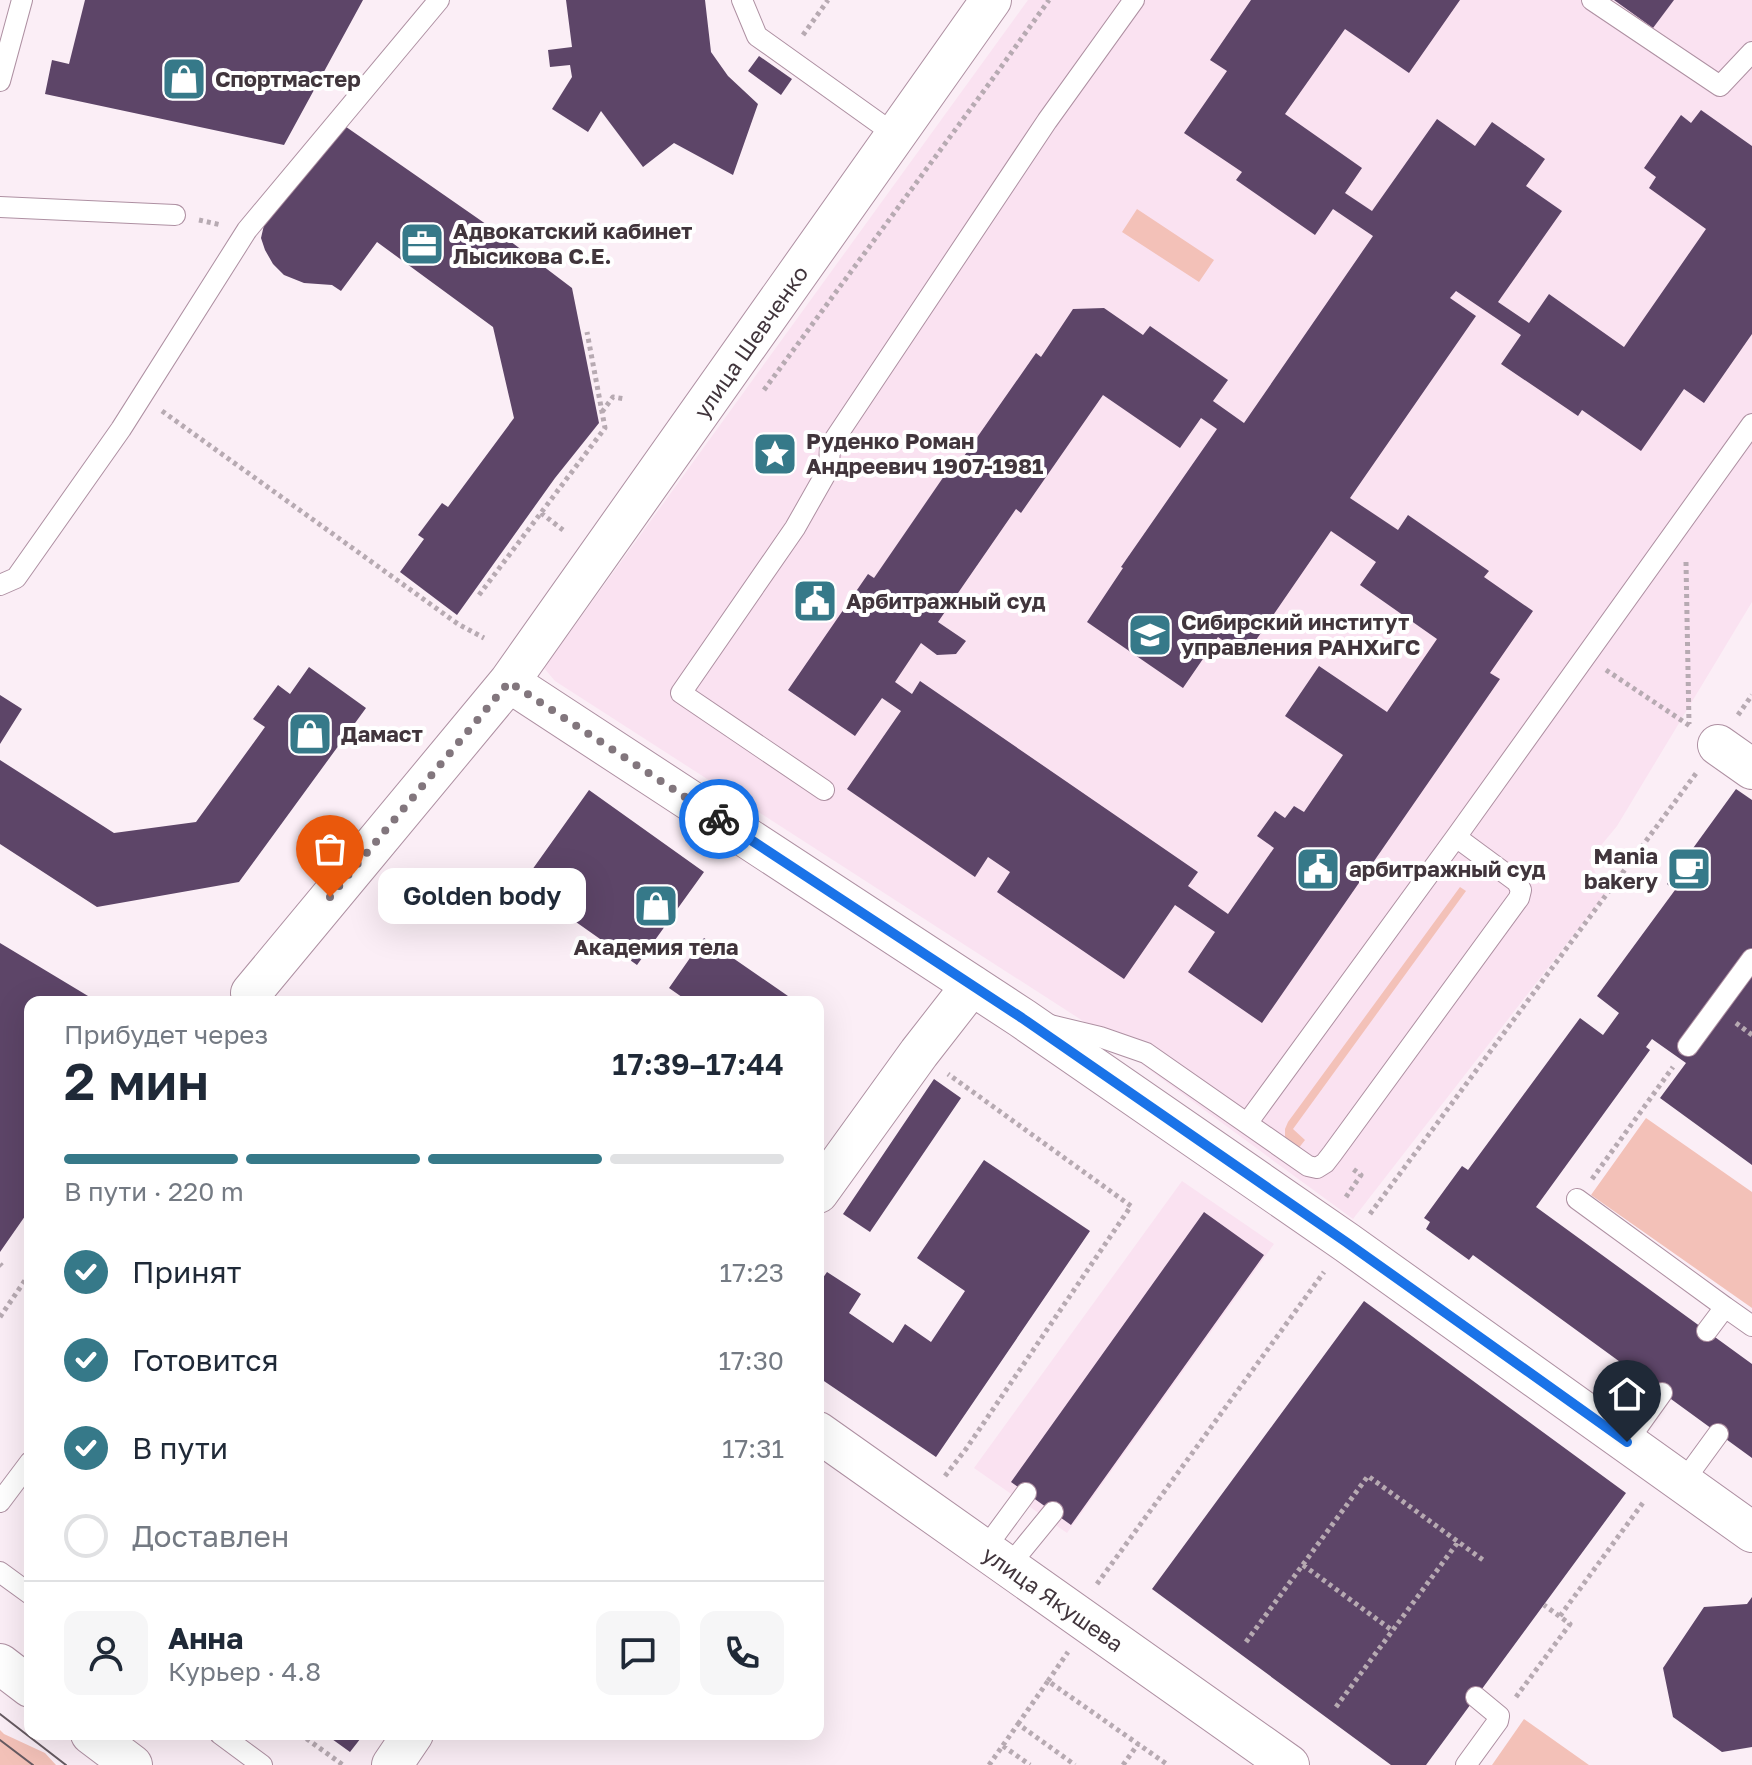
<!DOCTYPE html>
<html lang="ru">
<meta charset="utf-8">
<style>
body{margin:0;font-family:"Golos Text",sans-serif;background:#f6f6f7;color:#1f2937;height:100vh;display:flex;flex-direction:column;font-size:30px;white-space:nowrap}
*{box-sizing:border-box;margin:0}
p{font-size:26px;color:#747a83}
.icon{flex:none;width:44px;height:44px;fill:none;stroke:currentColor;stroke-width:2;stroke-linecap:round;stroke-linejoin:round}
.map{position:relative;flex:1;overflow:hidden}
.side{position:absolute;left:24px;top:996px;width:800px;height:744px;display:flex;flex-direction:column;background:#fff;border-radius:16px;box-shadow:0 8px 32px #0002}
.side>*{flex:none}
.pin{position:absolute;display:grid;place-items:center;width:68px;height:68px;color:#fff;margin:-82px -34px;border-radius:50% 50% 50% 0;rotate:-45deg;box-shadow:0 0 8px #0007}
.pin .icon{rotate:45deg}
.courier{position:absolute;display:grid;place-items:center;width:80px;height:80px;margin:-40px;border:6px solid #1a73e8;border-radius:50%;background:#fff;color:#222;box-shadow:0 2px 10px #0007}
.bubble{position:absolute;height:56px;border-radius:16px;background:#fff;box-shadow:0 8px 32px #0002;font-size:26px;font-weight:600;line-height:56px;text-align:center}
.overview em{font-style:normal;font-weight:600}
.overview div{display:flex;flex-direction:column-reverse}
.overview{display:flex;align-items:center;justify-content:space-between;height:136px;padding:0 40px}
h1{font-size:52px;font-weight:600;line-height:60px}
.bar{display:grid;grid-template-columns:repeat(4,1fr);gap:12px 8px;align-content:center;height:96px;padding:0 40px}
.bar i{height:10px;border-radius:6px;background:#e0e1e3}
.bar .selected{background:#367989}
.bar p{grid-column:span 4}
.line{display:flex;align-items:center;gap:20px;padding:0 40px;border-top:2px solid #e0e1e3}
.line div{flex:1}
.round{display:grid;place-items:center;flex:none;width:84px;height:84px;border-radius:16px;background:#f6f6f7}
ol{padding:0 40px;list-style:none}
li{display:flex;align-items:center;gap:24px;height:88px}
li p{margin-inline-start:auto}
li .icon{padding:8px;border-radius:50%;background:#367989;color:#fff;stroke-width:4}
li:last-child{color:#747a83}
li i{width:44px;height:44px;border:4px solid #e0e1e3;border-radius:50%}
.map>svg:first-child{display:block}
.built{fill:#fae2f1}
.green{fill:#f3c1b8}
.building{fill:#5d4568;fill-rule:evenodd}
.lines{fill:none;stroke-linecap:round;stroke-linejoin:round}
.lane-casing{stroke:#ae90a2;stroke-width:22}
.street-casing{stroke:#ae90a2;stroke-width:42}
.path{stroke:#b7aab2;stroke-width:5;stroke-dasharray:4 4;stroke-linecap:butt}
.lane{stroke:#fff;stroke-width:20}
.street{stroke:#fff;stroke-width:40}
.tram{stroke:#665a61;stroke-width:2}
.done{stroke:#82767d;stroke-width:8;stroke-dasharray:0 14.4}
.route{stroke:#1a73e8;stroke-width:10}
.labels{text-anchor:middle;stroke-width:8;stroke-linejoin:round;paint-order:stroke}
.poi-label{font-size:22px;font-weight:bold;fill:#41353c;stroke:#fff;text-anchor:start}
.street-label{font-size:22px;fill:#41353c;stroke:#fff}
</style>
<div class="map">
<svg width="1752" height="1765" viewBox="0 0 1752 1765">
<rect width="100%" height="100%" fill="#fbeef6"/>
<path class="built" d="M1028,0H1752V602L1617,826L1589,860L1606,893L1353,1219L1083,1021L555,681L544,668Z
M1182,1181L1274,1244L1067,1533L974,1468Z"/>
<path class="green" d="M1137,209L1214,260L1199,282L1122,232Z
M1460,887L1466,891L1293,1129L1305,1140L1298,1149L1285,1140V1129L1288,1122Z
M1646,1118L1752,1192V1308L1591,1195Z
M1524,1719L1589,1765H1492Z
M0,1730L4,1734L45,1753L56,1765H0Z"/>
<path class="building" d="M85,0H363L284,145L45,94L52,60L69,64Z
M566,0H705L711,52L728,76L758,104L733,175L674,143L643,167L601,111L588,132L552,109L572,77L570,65L550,67L548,50L572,47Z
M1251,0H1460L1409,73L1345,29L1285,114L1362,168L1345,193L1372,211L1437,119L1475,146L1492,122L1545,159L1526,186L1562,211L1498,302L1529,323L1549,294L1624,347L1706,229L1649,188L1656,177L1644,168L1681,115L1691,123L1701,110L1752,146V334L1704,403L1684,389L1641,451L1582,410L1578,416L1501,364L1521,335L1456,291L1450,298L1476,316L1350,498L1398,530L1408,515L1489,571L1484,577L1533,611L1490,673L1500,679L1262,1023L1188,972L1215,932L1175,905L1124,979L997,892L1010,872L988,857L975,877L847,789L901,711L882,698L855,736L788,690L868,574L874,578L951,466L955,469L1036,353L1041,357L1073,309L1104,308L1143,335L1150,326L1228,380L1213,401L1244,423L1373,236L1333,209L1315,235L1236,180L1242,172L1184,133L1227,71L1210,60ZM1103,395L1180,448L1201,418L1217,429L1121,567L1123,568L1087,622L1183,688L1218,637L1245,656L1331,531L1376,562L1360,585L1437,639L1387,712L1319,666L1285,716L1343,755L1304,812L1294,806L1285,818L1275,811L1257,836L1274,848L1228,914L1188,886L1198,872L920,681L912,694L895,682L921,643L937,655L956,654L966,641L938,622L1016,509L1021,513Z
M1614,0H1674L1653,28Z
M759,56L792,79L781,95L748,71Z
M339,122L506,238L572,288L599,423L555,478L457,615L400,572L424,539L418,535L442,503L448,507L514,418L493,327L377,242L341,291L332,285L304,283L284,275L273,264L265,250L261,238L264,225Z
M309,667L366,708L239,882L97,907L0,844V760L114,833L196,822L265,727L253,719L278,685L290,694Z
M0,695L22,709L0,744Z
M1736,789L1752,800V1165L1660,1098L1686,1063L1652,1039L1646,1047L1650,1050L1536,1207L1752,1364V1458L1473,1255L1469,1260L1426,1229L1430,1222L1424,1218L1462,1166L1468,1170L1580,1018L1603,1035L1619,1013L1597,996L1675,890L1667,884Z
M589,790L704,872L637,965L522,884Z
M704,938L788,996L784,1002H689L669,988Z
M0,943L98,1002H30V1209L0,1252Z
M934,1079L961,1098L870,1232L843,1214Z
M984,1160L1090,1231L936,1457L818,1377V1285L827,1272L861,1294L849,1313L893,1343L905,1324L931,1342L965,1291L917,1258Z
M1204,1212L1264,1255L1071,1525L1011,1482Z
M1364,1301L1626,1493L1426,1765H1391L1152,1589Z
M1752,1597V1747L1722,1752L1673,1717L1663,1668L1704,1607L1747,1604Z
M325,1734H364L350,1752Z"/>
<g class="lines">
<g class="lane-casing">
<path id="lane" d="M742,0L757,36L897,136
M1592,0L1720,86L1752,52
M0,81L22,0
M0,207L175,215
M0,585L16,578L121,429L247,230L439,0
M824,790L681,693L795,528L829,468L830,446L1047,121L1134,0
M1050,1025L1100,1037L1146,1053L1308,1166L1317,1168L1325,1163L1332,1154L1519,898L1521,890L1517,882L1456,837
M1688,1046L1752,959
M1248,1122L1456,837L1752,424
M1577,1199L1725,1307L1707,1331
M1725,1307L1752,1326
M1627,1442L1662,1393
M1683,1482L1718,1434
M0,1502L30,1462
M984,1550L1026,1493
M1008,1567L1053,1512
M0,1572L30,1594
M220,1734L262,1765
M1466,1765L1498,1721L1499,1716L1476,1697"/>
</g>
<g class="street-casing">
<path id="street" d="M509,682L1022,1018L1346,1242L1752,1532
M1718,745L1752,769
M251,993L509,682L991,0
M818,1193L919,1053L972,985
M818,1432L1289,1765
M0,1664L30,1687
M91,1734L132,1765
M392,1765L413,1734"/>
</g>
<path class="path" d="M803,35L828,0
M199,220L221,225
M764,390L994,77L1049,0
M162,411L458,624L484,638
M602,412L613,397L625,399
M541,513L563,530
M1686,562L1689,724
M479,595L605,428L587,332
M1606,670L1690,726
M1738,715L1752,695
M1736,1023L1752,1035
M1592,1179L1673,1067
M1346,1197L1361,1175L1353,1169
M1370,1214L1697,772
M0,1264L2,1266
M0,1317L30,1273
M945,1476L966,1449L1131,1206L948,1074
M1303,1565L1393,1631
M1097,1584L1324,1272
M1560,1616L1645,1500
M1246,1642L1368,1476L1483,1560
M1048,1681L1068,1652
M1516,1697L1570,1624L1544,1605
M1336,1707L1458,1542
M1018,1724L1048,1681L1168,1765
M300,1734L343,1765
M1003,1746L1030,1765
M989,1765L1018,1724L1075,1765
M1123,1765L1138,1744"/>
<use href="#lane" class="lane"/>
<use href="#street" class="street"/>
<path class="tram" d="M0,1714L66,1765
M0,1740L33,1765"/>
</g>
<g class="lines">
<path class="done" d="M330,897L509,682L719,819"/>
<path class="route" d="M719,819L1022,1018L1346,1242L1627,1442"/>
</g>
<defs>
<g id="shop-square" transform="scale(2.3)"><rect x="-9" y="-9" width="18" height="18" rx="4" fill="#367989" stroke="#fff"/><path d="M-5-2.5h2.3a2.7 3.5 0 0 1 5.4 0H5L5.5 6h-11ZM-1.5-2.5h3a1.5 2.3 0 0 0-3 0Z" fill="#fff"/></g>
<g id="office-square" transform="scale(2.3)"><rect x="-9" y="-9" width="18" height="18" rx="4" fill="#367989" stroke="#fff"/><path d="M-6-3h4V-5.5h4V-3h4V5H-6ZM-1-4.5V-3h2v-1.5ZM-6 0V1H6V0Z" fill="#fff"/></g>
<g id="sight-square" transform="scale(2.3)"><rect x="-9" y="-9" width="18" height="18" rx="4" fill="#367989" stroke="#fff"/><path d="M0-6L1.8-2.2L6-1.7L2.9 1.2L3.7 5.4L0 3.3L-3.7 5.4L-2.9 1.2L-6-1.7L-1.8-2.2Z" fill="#fff"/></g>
<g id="civic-square" transform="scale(2.3)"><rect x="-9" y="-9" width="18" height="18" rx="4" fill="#367989" stroke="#fff"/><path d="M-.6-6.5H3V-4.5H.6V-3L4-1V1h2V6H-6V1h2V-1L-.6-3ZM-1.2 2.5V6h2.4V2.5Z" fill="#fff"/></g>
<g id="university-square" transform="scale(2.3)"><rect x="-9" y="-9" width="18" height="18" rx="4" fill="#367989" stroke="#fff"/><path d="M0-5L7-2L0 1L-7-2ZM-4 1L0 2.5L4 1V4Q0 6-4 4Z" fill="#fff"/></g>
<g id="cafe-square" transform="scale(2.3)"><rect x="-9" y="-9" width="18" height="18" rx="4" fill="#367989" stroke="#fff"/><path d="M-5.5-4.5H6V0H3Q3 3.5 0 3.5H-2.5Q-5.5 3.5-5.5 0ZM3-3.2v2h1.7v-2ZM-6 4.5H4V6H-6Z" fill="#fff"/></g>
</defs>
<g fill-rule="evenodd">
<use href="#shop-square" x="184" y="79"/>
<use href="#office-square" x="422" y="244"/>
<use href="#sight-square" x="775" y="454"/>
<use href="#civic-square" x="815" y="601"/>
<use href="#university-square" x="1150" y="635"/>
<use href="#shop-square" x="310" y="734"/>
<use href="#civic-square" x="1318" y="869"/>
<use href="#cafe-square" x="1689" y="869"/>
<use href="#shop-square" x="656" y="906"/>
</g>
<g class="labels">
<g class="poi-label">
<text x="215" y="87">Спортмастер</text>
<text x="453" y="239">Адвокатский кабинет<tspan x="453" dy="25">Лысикова С.Е.</tspan></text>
<text x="806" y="449">Руденко Роман<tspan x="806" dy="25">Андреевич 1907-1981</tspan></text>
<text x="846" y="609">Арбитражный суд</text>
<text x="1181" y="630">Сибирский институт<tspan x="1181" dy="25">управления РАНХиГС</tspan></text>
<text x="341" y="742">Дамаст</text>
<text x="1658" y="864" text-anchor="end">Mania<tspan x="1658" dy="25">bakery</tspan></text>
<text x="1349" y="877">арбитражный суд</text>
<text x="656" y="955" text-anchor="middle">Академия тела</text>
</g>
<g class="street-label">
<text transform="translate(751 342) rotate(-55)" y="8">улица Шевченко</text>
<text transform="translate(1053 1599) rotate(35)" y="8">улица Якушева</text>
</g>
</g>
</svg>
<div class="pin" style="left:330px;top:897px;background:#ea580c"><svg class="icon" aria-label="bag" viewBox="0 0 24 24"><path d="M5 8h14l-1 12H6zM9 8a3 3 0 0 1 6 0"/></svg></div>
<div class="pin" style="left:1627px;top:1442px;background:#1f2937"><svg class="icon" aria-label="home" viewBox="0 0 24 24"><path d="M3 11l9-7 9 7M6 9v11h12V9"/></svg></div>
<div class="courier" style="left:719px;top:819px"><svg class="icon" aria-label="bike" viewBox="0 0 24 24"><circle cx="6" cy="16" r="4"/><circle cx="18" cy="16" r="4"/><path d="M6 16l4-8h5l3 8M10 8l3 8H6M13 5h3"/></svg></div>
<div class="bubble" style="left:378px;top:868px;width:208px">Golden body</div>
<section class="side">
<div class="overview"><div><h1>2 мин</h1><p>Прибудет через</p></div><em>17:39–17:44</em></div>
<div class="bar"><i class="selected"></i><i class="selected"></i><i class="selected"></i><i></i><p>В пути · 220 m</p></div>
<ol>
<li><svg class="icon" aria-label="check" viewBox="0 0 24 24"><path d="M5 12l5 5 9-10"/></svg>Принят<p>17:23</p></li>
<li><svg class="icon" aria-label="check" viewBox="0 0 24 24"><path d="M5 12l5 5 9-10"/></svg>Готовится<p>17:30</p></li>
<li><svg class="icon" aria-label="check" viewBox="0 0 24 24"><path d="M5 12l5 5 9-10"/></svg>В пути<p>17:31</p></li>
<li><i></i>Доставлен</li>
</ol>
<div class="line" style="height:144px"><a class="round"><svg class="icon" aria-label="person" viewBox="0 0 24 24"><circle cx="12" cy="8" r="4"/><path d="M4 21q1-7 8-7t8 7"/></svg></a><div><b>Анна</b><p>Курьер · 4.8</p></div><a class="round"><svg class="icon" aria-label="chat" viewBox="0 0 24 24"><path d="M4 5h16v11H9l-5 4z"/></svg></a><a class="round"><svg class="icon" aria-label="phone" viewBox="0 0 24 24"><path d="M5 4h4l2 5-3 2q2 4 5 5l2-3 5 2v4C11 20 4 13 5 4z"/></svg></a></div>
</section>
</div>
